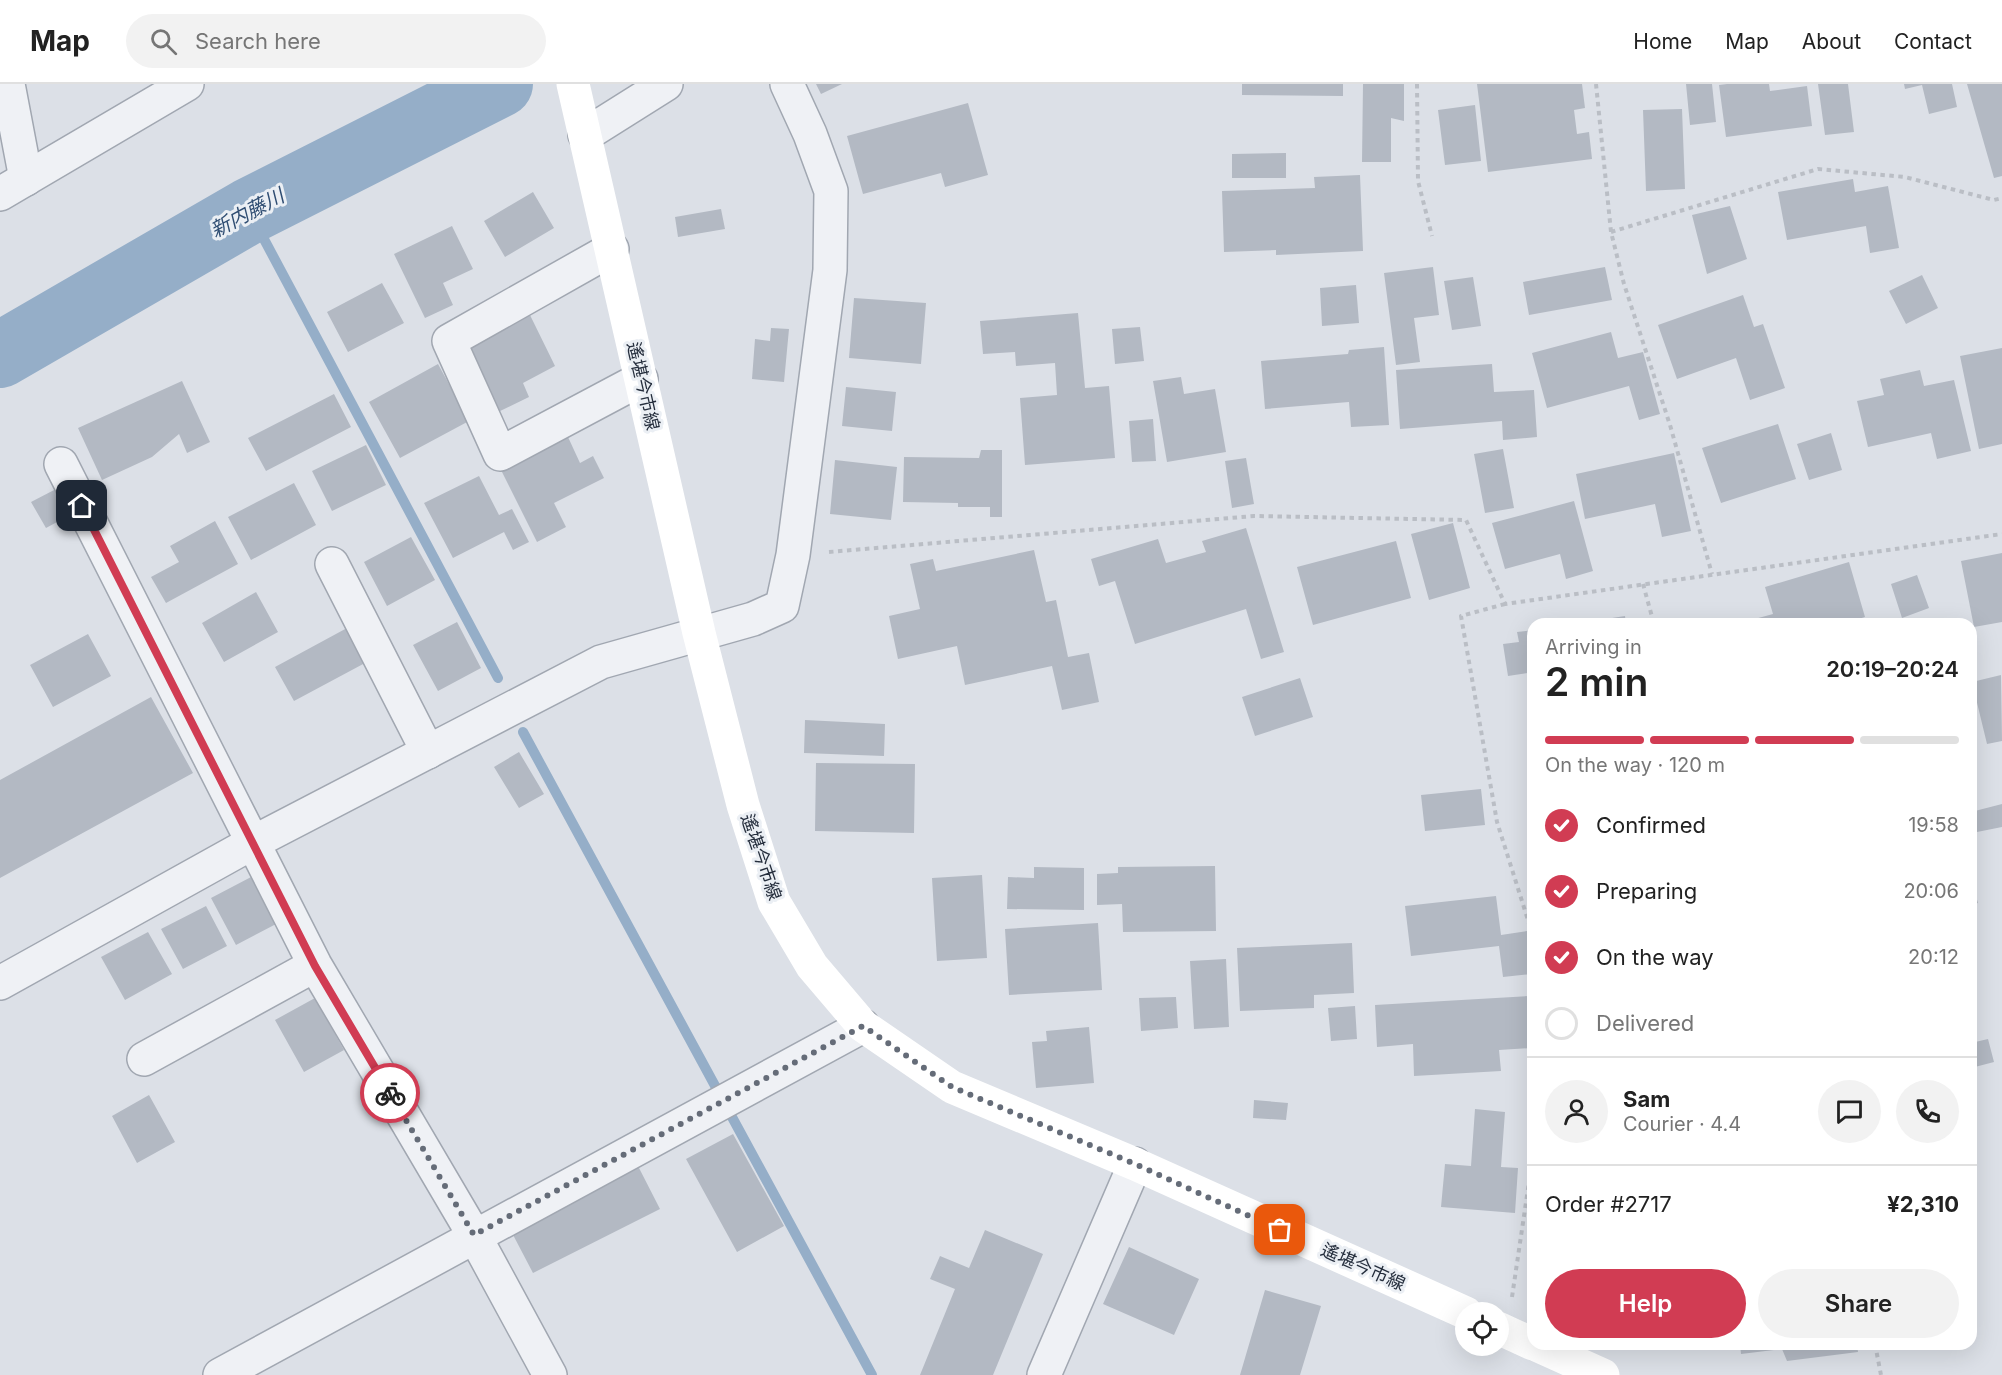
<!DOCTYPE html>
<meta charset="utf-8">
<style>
body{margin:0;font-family:Inter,"Noto Sans JP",sans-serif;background:#f2f2f2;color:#222;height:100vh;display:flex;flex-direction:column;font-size:22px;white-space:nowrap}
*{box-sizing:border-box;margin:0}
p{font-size:20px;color:#767676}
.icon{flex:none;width:33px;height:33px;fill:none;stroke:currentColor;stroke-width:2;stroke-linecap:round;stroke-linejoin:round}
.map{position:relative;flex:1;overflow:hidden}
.drawer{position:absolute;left:1527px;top:534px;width:450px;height:732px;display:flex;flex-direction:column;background:#fff;border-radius:18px;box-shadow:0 6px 24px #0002}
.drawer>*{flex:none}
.fabs{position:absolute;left:1455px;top:1218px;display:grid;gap:12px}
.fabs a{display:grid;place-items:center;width:54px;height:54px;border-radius:50%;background:#fff;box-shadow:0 6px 24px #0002;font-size:30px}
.pin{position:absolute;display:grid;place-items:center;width:51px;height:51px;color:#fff;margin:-26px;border-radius:12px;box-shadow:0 3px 9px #0006}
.courier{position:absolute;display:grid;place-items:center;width:60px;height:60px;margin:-30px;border:4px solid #d13c53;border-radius:50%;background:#fff;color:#222;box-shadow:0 2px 8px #0007}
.overview em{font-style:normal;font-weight:600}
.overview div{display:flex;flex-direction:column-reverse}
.overview{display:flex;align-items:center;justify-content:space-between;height:102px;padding:0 18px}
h1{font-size:39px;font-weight:600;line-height:45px}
.bar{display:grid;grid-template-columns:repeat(4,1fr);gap:9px 6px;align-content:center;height:72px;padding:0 18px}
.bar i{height:8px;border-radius:4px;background:#e0e0e0}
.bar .current{background:#d13c53}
.bar p{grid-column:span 4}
.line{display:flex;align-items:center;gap:15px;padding:0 18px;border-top:2px solid #e0e0e0}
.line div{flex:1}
.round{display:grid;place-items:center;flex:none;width:63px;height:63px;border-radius:32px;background:#f2f2f2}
ol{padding:0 18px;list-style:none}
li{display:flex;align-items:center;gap:18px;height:66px}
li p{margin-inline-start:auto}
li .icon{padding:6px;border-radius:50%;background:#d13c53;color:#fff;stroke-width:4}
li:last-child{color:#767676}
li i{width:33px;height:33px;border:3px solid #e0e0e0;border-radius:50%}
.action{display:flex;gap:12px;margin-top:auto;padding:12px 18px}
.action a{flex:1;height:69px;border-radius:36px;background:#d13c53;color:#fff;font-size:24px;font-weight:600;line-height:69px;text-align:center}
.action a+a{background:#f2f2f2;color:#222}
header{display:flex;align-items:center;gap:36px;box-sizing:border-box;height:84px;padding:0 30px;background:#fff;border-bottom:2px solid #e0e0e0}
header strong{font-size:28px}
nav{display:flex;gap:33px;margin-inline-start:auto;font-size:21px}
.search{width:420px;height:54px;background:#f2f2f2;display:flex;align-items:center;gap:15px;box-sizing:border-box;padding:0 21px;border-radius:33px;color:#767676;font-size:22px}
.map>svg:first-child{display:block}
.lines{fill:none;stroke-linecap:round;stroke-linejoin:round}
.stream{stroke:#95aec8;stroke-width:10}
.river{stroke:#95aec8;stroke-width:66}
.building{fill:#b3b9c3}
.minor-casing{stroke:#a1a7b1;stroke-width:36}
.tertiary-casing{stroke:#a1a7b1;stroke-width:36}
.path{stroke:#babec5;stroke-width:4;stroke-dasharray:4.5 4.5;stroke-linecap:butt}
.minor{stroke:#eff1f5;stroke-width:33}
.tertiary{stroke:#eff1f5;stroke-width:33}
.secondary{stroke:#fff;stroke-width:33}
.done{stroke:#656c78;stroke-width:6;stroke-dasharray:0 10.8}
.route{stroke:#d13c53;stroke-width:8}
.labels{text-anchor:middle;stroke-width:6;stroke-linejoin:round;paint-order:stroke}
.street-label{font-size:18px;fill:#252e3d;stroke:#ebeff4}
.water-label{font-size:20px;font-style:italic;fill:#2f4d72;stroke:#ebeff4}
</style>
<header>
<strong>Map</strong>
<div class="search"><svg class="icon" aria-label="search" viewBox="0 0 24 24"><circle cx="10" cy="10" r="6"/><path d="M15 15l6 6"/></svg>Search here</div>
<nav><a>Home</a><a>Map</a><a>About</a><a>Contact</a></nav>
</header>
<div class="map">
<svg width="2002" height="1291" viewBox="0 0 2002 1291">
<rect width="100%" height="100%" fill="#dce0e7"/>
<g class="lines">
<path class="stream" d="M249,127L498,594
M523,648L872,1291"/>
<path class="river" d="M0,271L249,127L500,0"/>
</g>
<path class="building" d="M816,0H842L821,10Z
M1242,0H1343V12L1242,11Z
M1363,0H1404V37L1391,34V78H1362Z
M1477,0H1582L1585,24L1574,26L1577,50L1589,48L1592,75L1488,88Z
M1686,0H1712L1716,38L1690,41Z
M1727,0H1769L1770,7L1807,2L1812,42L1726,53L1719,1Z
M1818,0H1848L1854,48L1825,51Z
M1904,0H1952L1957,23L1929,30L1922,1L1905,5Z
M1967,0H2002V92L1994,94Z
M968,19L988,91L945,103L941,89L863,110L847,52Z
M1475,21L1481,77L1445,81L1438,26Z
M1682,25L1685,105L1646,107L1643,26Z
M1286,69V94H1232V70Z
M1360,91L1363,167L1276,171V166L1224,168L1222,107L1315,104L1314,93Z
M1853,95L1855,108L1888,102L1899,164L1870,169L1866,142L1787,156L1778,108Z
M533,108L554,144L505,173L484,137Z
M1730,122L1747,175L1707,190L1692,131Z
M721,125L725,145L678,153L675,133Z
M452,142L473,185L443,199L453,221L425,234L394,170Z
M1433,183L1439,231L1414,234L1420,278L1396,281L1384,189Z
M1605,183L1612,216L1529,231L1523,198Z
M1922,191L1938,224L1906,240L1889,207Z
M1473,193L1481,242L1452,246L1444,197Z
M382,199L404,239L348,268L327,228Z
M1356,201L1359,239L1322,242L1320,204Z
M1743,211L1754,243L1763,240L1785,304L1750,316L1736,274L1677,295L1658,241Z
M854,214L926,219L921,280L849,274Z
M529,229L555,282L523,299L529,313L498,328L465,261Z
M1078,229L1085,304L1109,302L1115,374L1025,381L1020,314L1057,311L1055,279L1016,282L1015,268L983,270L980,237Z
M1140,243L1144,277L1115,280L1112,245Z
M771,244L789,245L784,298L752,295L755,255L770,257Z
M1611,248L1618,274L1643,268L1660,330L1639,336L1629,302L1547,324L1532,269Z
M1384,263L1389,341L1351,343L1349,318L1265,325L1261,277L1348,270L1349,266Z
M2002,264V360L1979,365L1960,272Z
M438,280L469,337L400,374L369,318Z
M1492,280L1494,308L1534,306L1537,353L1503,356L1502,337L1400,345L1396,286Z
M1920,286L1924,302L1954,296L1971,367L1937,375L1931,349L1868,363L1857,317L1884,311L1880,295Z
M1181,293L1184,310L1215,305L1226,368L1167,378L1153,297Z
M182,297L210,358L187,369L179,350L152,373L102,396L78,344Z
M846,303L896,308L892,347L842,342Z
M334,310L351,343L266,387L248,354Z
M1153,335L1156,377L1132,378L1129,337Z
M1778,340L1796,395L1721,419L1702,364Z
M1831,349L1842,386L1809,396L1797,360Z
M568,353L580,379L593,372L604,394L554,419L566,443L537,458L501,386Z
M366,361L386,401L332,427L312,387Z
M1503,365L1514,424L1485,429L1474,370Z
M981,366H1002V433H990V423H958V419L903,418L904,373L979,374Z
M1674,369L1691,447L1662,453L1655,420L1585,435L1576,390Z
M1246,374L1254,420L1232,424L1225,377Z
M835,376L897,383L891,436L830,430Z
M479,392L499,431L512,425L529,458L513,466L504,448L453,474L424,419Z
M294,399L316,441L251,476L228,433Z
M56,405L70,431L46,444L31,418Z
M1574,417L1593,487L1566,495L1560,470L1505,485L1492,439Z
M215,437L238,480L166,519L151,493L179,478L170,462Z
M1453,439L1470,504L1429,516L1411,450Z
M1246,444L1284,568L1261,575L1246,525L1135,560L1115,497L1099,502L1091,475L1158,455L1166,479L1206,468L1202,457Z
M411,453L435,496L387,522L364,478Z
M1396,457L1411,514L1313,541L1297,483Z
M1034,466L1046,518L1056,516L1068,573L1089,569L1099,618L1062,626L1052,582L965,601L957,562L898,575L889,532L920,525L910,480L933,475L936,487Z
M2002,469V538L1974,543L1961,477Z
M1849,478L1865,533L1842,540H1752L1751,536L1773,530L1765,503Z
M1917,491L1929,524L1902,534L1891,500Z
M256,508L278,548L224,578L202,539Z
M1625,532L1626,540H1580V539Z
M457,538L481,584L438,607L413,561Z
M347,544L365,579L294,617L275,583Z
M1533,546V609L1532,610L1528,589L1508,592L1503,560L1519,558L1517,548Z
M88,550L111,592L53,623L30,581Z
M2001,591L2002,657L1987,660L1972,598Z
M1300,594L1313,633L1255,652L1242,613Z
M151,613L193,689L0,794V696Z
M805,636L885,640L884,672L804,669Z
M519,668L544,710L519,724L494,683Z
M816,679L915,680L914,749L815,747Z
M1481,705L1485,741L1425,747L1421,711Z
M2002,720V743L1972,749L1971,728Z
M1215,782L1216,847L1123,848L1122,820L1097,821V790L1118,789V783Z
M1034,783L1084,784V826L1007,825L1008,793L1034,794Z
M982,791L987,874L937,877L932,794Z
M253,792L278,839L236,861L211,814Z
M1971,795L1978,819L1971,821Z
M1496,812L1501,851L1527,847L1532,890L1503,893L1499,862L1411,872L1405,822Z
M206,822L227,862L183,885L161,845Z
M1098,839L1102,906L1009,911L1005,845Z
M148,848L172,890L125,916L101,873Z
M1352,859L1354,909L1314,911V924L1240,927L1237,864Z
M1226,875L1229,943L1194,945L1190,877Z
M1529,912L1532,964L1499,966L1501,987L1414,992L1413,960L1377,963L1375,921Z
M1176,913L1178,944L1141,947L1139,914Z
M315,914L344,966L304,988L275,936Z
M1355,922L1357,955L1331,957L1328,924Z
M1089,943L1094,999L1036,1004L1032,958L1047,957L1046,947Z
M1988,955L1994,978L1971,984V959Z
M149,1011L175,1058L137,1079L112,1032Z
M1254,1016L1288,1019L1286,1036L1253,1034Z
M1475,1025L1505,1028L1501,1083L1518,1084L1515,1129L1441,1123L1445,1080L1471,1082Z
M733,1050L784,1142L737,1168L686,1075Z
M638,1082L660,1125L533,1189L511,1147Z
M985,1146L1043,1170L993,1291H920L955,1205L930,1195L940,1172L969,1184Z
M1129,1163L1199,1195L1174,1251L1103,1220Z
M1265,1206L1321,1222L1300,1291H1240Z
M1740,1260H1857L1858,1268L1787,1277L1782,1265L1741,1270Z"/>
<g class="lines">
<g class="minor-casing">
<path id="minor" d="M8,0L26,95
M585,51L666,0
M612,165L449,257L500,370L641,295
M61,380L315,881L474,1151L550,1291
M332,480L428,668
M144,975L315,881
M220,1291L863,942
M1044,1291L1135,1080"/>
</g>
<g class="tertiary-casing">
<path id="tertiary" d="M0,110L187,0
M0,899L252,759L601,578L753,535L782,522L793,471L830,186L831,107L810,50L787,0"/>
</g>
<path class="path" d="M1417,0L1418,97L1432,152
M1596,0L1611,148L1624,200L1670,341L1712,490
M1611,148L1818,85L1905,93L1994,116L2002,114
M829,468L1254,432L1466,436L1505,520L2002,450
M1643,500L1654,540
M1505,520L1461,532L1497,738L1533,852
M1512,1213L1533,1071
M1875,1260L1881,1291"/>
<use href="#minor" class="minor"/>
<use href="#tertiary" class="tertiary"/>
<path class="secondary" d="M573,0L699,549L743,721L774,818L812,882L863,942L952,1003L1135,1080L1466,1229
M1498,1244L1533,1260
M1534,1260L1603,1291"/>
</g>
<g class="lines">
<path class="done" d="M390,1009L474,1151L863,942L952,1003L1135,1080L1280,1146"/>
<path class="route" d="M82,422L315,882L390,1009"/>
</g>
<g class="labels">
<g class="street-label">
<text transform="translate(643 302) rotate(77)" y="6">遙堪今市線</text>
<text transform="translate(761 773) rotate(71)" y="6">遙堪今市線</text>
<text transform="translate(1363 1183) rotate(24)" y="6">遙堪今市線</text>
</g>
<g class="water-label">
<text transform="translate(247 129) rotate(-28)" y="7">新内藤川</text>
</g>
</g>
</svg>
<div class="fabs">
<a><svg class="icon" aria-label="locate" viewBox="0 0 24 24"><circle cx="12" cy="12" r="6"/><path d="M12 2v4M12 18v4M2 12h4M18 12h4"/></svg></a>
</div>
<div class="pin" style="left:1280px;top:1146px;background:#ea580c"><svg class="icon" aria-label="bag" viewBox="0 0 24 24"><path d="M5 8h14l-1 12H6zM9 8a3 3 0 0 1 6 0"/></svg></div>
<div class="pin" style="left:82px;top:422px;background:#1f2937"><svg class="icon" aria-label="home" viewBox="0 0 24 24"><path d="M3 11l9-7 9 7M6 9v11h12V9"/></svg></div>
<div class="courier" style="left:390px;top:1009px"><svg class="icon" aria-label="bike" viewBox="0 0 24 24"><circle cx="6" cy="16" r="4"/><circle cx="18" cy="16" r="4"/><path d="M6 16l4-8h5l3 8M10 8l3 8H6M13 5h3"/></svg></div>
<section class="drawer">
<div class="overview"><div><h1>2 min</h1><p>Arriving in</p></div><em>20:19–20:24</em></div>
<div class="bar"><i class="current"></i><i class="current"></i><i class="current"></i><i></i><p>On the way · 120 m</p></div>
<ol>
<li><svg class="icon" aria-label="check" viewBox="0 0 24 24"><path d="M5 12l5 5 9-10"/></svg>Confirmed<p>19:58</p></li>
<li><svg class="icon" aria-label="check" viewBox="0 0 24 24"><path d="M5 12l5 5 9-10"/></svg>Preparing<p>20:06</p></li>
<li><svg class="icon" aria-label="check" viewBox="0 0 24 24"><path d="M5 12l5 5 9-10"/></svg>On the way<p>20:12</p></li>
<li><i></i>Delivered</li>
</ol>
<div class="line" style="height:108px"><a class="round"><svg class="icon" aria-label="person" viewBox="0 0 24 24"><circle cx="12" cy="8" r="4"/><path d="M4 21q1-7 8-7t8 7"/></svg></a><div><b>Sam</b><p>Courier · 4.4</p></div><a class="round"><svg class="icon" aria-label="chat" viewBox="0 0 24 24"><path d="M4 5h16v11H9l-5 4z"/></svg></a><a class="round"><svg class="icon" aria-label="phone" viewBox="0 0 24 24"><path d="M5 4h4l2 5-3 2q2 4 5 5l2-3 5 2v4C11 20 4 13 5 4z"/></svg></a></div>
<div class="line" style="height:78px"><div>Order #2717</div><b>¥2,310</b></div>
<div class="action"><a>Help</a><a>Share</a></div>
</section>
</div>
